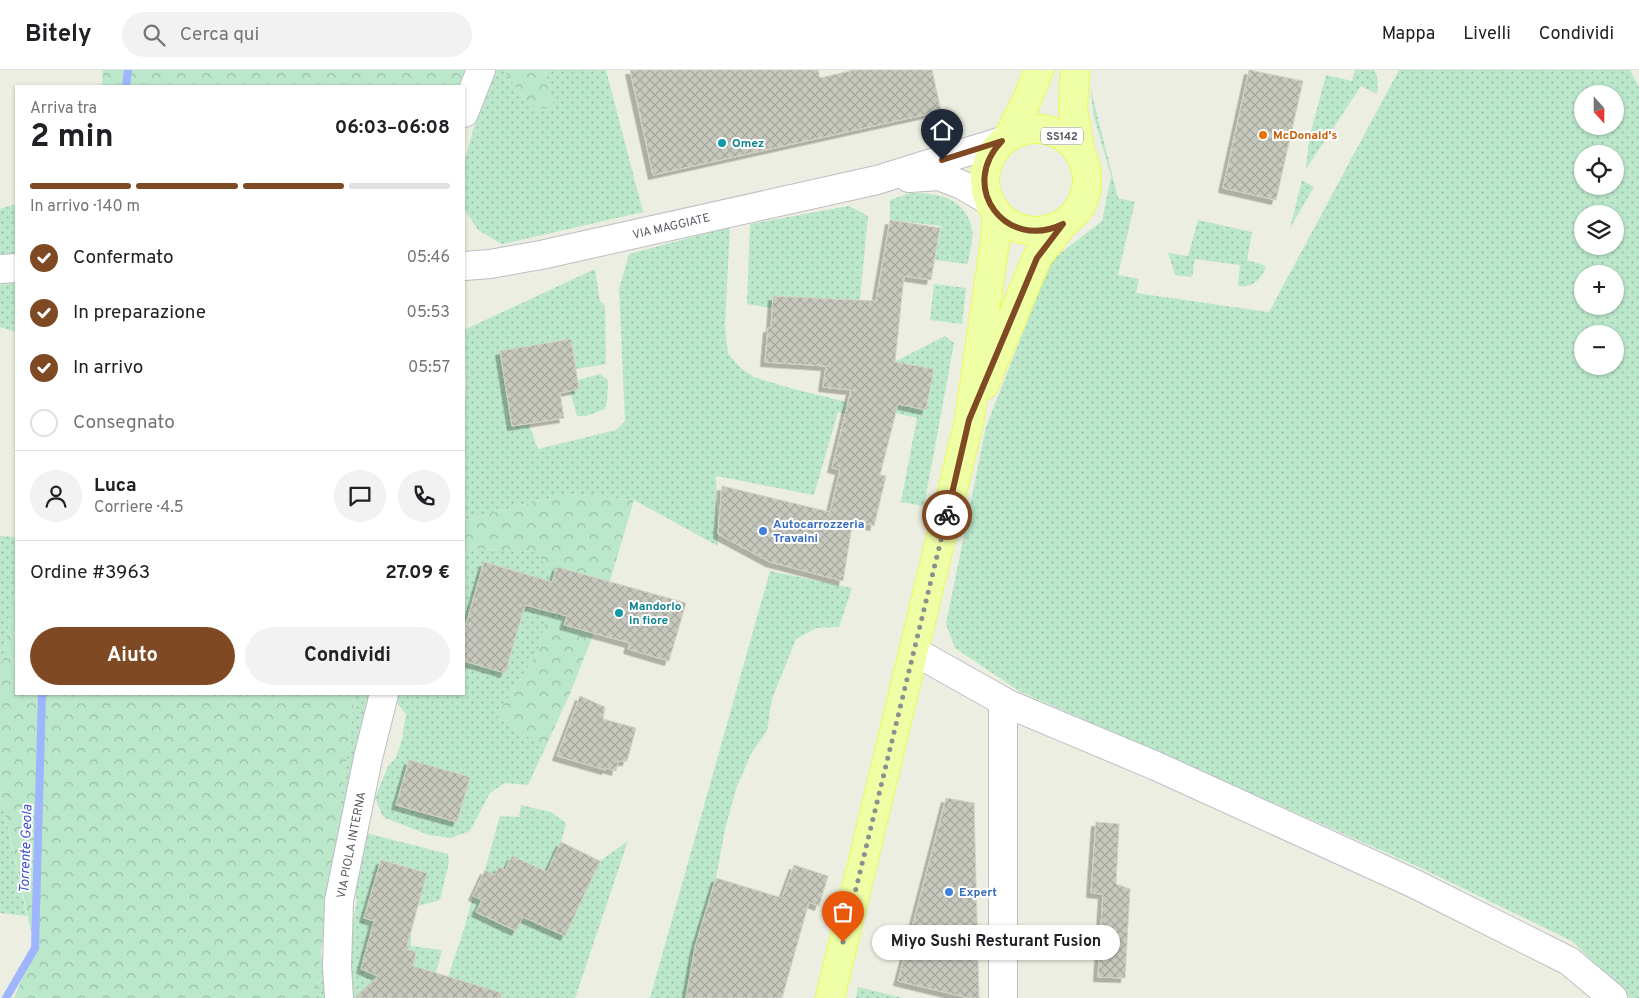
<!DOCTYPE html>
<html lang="it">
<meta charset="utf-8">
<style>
body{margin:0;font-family:Overpass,sans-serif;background:#f2f2f2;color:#202124;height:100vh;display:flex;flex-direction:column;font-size:19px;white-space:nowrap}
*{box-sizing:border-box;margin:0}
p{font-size:16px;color:#757577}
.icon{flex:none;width:28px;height:28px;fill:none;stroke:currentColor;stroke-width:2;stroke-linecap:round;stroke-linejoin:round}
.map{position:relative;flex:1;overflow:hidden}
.side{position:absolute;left:15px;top:15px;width:450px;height:610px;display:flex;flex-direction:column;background:#fff;border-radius:0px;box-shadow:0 1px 4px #0004}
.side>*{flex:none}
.needle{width:32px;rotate:159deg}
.controls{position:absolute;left:1574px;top:15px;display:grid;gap:10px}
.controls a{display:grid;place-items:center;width:50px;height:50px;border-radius:50%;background:#fff;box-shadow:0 1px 4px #0004;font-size:25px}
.pin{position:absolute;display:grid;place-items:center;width:42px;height:42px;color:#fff;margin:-51px -21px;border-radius:50% 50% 50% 0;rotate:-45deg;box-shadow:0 0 5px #0007}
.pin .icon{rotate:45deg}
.courier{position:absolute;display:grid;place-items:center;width:50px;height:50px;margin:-25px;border:4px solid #7f4923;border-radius:50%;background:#fff;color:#222;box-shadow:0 1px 6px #0007}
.bubble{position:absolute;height:35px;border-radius:18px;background:#fff;box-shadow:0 1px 4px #0004;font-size:16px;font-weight:700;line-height:35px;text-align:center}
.summary em{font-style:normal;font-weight:700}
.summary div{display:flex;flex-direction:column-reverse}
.summary{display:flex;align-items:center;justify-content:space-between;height:85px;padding:0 15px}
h1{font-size:32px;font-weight:700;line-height:38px}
.bar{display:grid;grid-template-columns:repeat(4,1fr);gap:8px 5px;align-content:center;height:60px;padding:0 15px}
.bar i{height:6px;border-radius:4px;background:#e0e0e0}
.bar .on{background:#7f4923}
.bar p{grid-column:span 4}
.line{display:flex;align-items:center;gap:12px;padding:0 15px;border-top:1px solid #e0e0e0}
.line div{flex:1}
.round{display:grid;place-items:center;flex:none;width:52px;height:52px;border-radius:26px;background:#f2f2f2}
ol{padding:0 15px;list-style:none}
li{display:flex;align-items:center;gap:15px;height:55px}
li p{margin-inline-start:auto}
li .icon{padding:5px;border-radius:50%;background:#7f4923;color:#fff;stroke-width:4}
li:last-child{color:#757577}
li i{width:28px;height:28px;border:2px solid #e0e0e0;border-radius:50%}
.primary-button{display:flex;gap:10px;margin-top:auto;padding:10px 15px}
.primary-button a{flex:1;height:58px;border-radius:30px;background:#7f4923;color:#fff;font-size:20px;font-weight:700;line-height:58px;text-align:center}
.primary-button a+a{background:#f2f2f2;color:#202124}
header{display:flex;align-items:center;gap:30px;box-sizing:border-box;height:70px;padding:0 25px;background:#fff;border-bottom:1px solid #e0e0e0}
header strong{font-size:24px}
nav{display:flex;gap:28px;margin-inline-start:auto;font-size:18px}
.search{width:350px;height:45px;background:#f2f2f2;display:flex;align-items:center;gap:12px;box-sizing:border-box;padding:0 18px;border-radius:28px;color:#757577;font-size:19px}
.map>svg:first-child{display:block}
.grass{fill:url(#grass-dots);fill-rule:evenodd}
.forest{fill:url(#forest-crowns)}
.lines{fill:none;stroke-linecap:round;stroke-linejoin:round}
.stream{stroke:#a0b5ff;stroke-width:8}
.building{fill:url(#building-cross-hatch);stroke:#d2d3bf;filter:url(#shadow)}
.minor-casing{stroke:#bebec6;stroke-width:30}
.major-casing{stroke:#effa4e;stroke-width:30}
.minor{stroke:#fff;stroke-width:28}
.major{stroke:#efffa5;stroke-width:28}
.done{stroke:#8d8e8f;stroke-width:5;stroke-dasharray:0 9}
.route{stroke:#7f4923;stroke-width:6}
.food-dot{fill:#e8710a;stroke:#fff;stroke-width:2}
.culture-dot{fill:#0f9aa8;stroke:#fff;stroke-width:2}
.shop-dot{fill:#3f7fe0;stroke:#fff;stroke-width:2}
.labels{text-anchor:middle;stroke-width:4;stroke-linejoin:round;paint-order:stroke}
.shield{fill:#fff;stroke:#8c8c92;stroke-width:1}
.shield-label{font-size:11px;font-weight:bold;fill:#5a5b63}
.food-label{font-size:12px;font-weight:bold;fill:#c56008;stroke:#fff;text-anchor:start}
.culture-label{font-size:12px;font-weight:bold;fill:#0d838f;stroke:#fff;text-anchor:start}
.street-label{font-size:12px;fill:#5a5b63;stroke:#fff}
.shop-label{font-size:12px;font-weight:bold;fill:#366cbe;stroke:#fff;text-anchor:start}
.water-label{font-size:14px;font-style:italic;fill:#3b50c9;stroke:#fff}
</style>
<header>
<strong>Bitely</strong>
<div class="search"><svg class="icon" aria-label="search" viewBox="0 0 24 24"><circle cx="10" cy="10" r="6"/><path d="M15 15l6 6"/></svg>Cerca qui</div>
<nav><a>Mappa</a><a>Livelli</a><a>Condividi</a></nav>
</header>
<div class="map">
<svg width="1639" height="928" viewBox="0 0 1639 928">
<defs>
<pattern id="grass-dots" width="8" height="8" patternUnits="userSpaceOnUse" patternTransform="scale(1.25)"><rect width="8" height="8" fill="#bbe7ca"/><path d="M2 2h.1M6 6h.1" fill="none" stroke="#9bbea8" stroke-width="1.8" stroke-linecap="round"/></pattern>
<pattern id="forest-crowns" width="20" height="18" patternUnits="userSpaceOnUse" patternTransform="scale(1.25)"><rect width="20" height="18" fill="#bbe7ca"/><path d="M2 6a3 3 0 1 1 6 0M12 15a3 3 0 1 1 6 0" fill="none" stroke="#9bbea8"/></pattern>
<pattern id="building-cross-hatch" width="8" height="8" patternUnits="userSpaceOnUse" patternTransform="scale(1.25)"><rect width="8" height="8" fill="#c8c9be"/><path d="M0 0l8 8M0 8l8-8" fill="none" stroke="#a5a69e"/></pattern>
<filter id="shadow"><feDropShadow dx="-4.5" dy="4.5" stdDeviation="0" flood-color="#0004"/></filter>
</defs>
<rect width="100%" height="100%" fill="#eceee1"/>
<path class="grass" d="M495,0H504L531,39L554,38L545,0H606L643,142L502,174L478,160L464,139V93L477,47Z
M1355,0H1374C1379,8 1378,15 1377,24L1361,16L1306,99L1309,69L1326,5L1352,11Z
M1399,0H1630L1639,17V928H1630L1572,871L1419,797L1019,621L955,578L946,554L986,357L1040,219L1053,189L1102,151L1111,106L1094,47L1090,17L1118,128L1135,132L1118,205L1139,209L1136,223L1269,242ZM1582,24H1615V56H1582ZM1582,84H1615V116H1582ZM1582,144H1615V176H1582ZM1582,204H1615V236H1582ZM1582,264H1615V296H1582Z
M1302,110L1314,117L1290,158Z
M910,123C938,123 965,127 972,159C974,169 969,184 968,194L935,190L941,156L890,150V130Z
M12,135H16V183L0,185V139Z
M849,136L868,146L855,281L825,229L774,226L772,238L747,234L750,154Z
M1198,150L1252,162L1247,190L1266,196C1262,209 1253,218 1238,216L1240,195L1195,189L1192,207L1175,205L1168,183L1188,186Z
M730,157L725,255L728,284L741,298L754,307L790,318L871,338L876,330L926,340L934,300L894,292L945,266L954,273L924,436L901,432L917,348L873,338L880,353L838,342L814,425L716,406L718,476L634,430L567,424L464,450V347L466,315L464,260L595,199L600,231L605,236L606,294L576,299L570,269L500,281L512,356L529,354L538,379L616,360L625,351L619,219L629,184Z
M16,213V262L0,257V214Z
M934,214L966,218L962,254L930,250Z
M600,304L608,310L607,332L605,339L586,346H577L570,321L578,310Z
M0,466L16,467V518L11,540L0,608Z
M464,478L537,482L555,512L538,582L496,646L545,678L528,715L505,713L490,723L470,761L451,768L429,765L383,747L375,728L388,696L396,688L402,669L406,644L392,627L393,624H464Z
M770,501L852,518L839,557L816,558L796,569L772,629L767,661L752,682L736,719L725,759L716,808L695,877L686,928H650Z
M355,624H376L328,829Z
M0,722L27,846L0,843Z
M521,735L551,742L566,753L561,773L600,791L628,771L575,928H441L464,859L473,826L485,800L500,746L519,747Z
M366,763L448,784L449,792L440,830L418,836L411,862V876L442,880L429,928H353L347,922L348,877L357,830L352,815Z
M321,881L327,928H315Z
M858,917L903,928H856Z"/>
<path class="forest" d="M103,0H481L464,16H102Z
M504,0H545L554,38L531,39Z
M567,424L634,430L597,555L569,626L545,678L496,646L538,582L555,512L537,482L464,478V450Z
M16,518V624H355L315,928H14L35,878L0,722V608L11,540Z"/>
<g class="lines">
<path class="stream" d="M126,16L128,0
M6,928L35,878L42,624"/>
</g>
<path class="building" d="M630,0H818L820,8L854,0H932L941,41L653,105Z
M1249,0L1303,11L1276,130L1223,118Z
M890,150L940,158L931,210L904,206L895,292L934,299L926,340L898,334L880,405L886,406L874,456L853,450L843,511L770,492L718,464L722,416L830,442L840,400L832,398L851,320L823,317L826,296L765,292L768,258H771L773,226L876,231Z
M571,269L579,319L560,323L564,348L512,356L500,281Z
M484,492L552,512L557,497L686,533L669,591L628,579L630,573L564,555L567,546L525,535L505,603L464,591V561Z
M580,626L605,637L603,649L636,658L627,691H618L616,701L607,698L606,700L557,686Z
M409,690L470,707L457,752L396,735Z
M946,728L974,733L979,928H969L898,911Z
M1096,752L1119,754L1116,814L1130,819L1125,908L1098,907L1103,824L1091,823Z
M561,772L600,791L565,866L523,847L516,861L476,842L482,830L473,826L485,800L495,805L499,797L505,800L512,786L547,802Z
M381,790L427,803L406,879L416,882L413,896L502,923L501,928H355L378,906L361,899L374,851L364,848Z
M794,795L828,806L819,836L809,832L782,928H686L695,877L716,808L782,828Z"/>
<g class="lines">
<g class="minor-casing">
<path id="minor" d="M464,43L481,0
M909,108L939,106L962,115L988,130
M464,196L490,194L541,185L877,110L1002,71
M0,199L16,198
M914,581L1008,634L1156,696L1415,814L1569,891L1613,928
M1003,631V928
M339,928L337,896L339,831L368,688L384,624"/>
</g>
<g class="major-casing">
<path id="major" d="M1075,0L1073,39L1080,83
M985 110a51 51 0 1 1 102 0a51 51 0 1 1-102 0Z
M1009,66L1026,32L1039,0
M984,315L1037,188L1063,154
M830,928L969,351L995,171L997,144"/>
</g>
<use href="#minor" class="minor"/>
<use href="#major" class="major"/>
</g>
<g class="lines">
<path class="done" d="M843,872L947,445"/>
<path class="route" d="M942,90L1002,71C957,117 1006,182 1063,154L1037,188L969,350L947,445"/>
</g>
<circle class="food-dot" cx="1263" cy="65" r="5"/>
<g class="culture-dot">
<circle cx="722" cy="73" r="5"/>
<circle cx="619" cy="543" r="5"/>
</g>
<g class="shop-dot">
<circle cx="763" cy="461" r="5"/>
<circle cx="949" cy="822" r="5"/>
</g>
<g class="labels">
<rect class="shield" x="1041" y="57.5" width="42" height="17" rx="4"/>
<g class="shield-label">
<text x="1062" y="70">SS142</text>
</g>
<g class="food-label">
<text x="1273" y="69">McDonald's</text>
</g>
<g class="culture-label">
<text x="732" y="77">Omez</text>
<text x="629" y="540">Mandorlo<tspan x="629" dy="14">in fiore</tspan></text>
</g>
<g class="street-label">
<text transform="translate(671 156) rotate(-13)" y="4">VIA MAGGIATE</text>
<text transform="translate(351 775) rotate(-79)" y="4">VIA PIOLA INTERNA</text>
</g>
<g class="shop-label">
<text x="773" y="458">Autocarrozzeria<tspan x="773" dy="14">Travaini</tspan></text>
<text x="959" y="826">Expert</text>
</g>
<g class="water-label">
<text transform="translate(25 779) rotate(-88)" y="5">Torrente Geola</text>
</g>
</g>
</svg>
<div class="controls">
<a><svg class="needle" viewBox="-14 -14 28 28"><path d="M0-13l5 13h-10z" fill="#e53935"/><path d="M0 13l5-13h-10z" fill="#757577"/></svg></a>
<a><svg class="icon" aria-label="locate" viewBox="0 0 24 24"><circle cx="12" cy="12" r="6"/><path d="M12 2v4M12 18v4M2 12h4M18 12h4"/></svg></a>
<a><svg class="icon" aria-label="layers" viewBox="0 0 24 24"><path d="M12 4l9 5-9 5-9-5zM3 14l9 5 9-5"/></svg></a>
<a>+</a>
<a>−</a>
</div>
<div class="pin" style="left:843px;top:872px;background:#ea580c"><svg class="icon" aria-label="bag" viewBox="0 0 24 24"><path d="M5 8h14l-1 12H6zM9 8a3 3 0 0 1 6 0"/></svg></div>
<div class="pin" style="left:942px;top:90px;background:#1f2937"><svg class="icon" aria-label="home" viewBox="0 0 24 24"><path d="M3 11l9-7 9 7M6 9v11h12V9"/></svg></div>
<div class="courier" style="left:947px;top:445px"><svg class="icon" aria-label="bike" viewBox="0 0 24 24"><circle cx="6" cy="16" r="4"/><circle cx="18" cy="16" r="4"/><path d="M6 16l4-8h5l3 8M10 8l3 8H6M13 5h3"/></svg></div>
<div class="bubble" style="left:872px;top:855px;width:248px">Miyo Sushi Resturant Fusion</div>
<section class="side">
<div class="summary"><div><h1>2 min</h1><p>Arriva tra</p></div><em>06:03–06:08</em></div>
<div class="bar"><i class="on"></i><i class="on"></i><i class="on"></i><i></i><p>In arrivo · 140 m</p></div>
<ol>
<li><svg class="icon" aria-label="check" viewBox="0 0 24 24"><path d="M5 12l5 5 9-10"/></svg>Confermato<p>05:46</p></li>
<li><svg class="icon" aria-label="check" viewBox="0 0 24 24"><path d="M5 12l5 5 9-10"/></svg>In preparazione<p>05:53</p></li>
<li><svg class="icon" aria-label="check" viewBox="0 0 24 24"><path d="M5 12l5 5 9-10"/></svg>In arrivo<p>05:57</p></li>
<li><i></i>Consegnato</li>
</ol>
<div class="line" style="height:90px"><a class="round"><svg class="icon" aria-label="person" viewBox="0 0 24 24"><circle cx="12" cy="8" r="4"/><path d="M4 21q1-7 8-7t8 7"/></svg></a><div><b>Luca</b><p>Corriere · 4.5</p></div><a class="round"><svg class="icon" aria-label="chat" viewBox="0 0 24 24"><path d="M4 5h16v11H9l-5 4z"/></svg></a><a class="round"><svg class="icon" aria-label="phone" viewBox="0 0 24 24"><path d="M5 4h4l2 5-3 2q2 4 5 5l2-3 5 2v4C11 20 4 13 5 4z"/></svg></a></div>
<div class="line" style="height:65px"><div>Ordine #3963</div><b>27.09 €</b></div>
<div class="primary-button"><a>Aiuto</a><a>Condividi</a></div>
</section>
</div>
